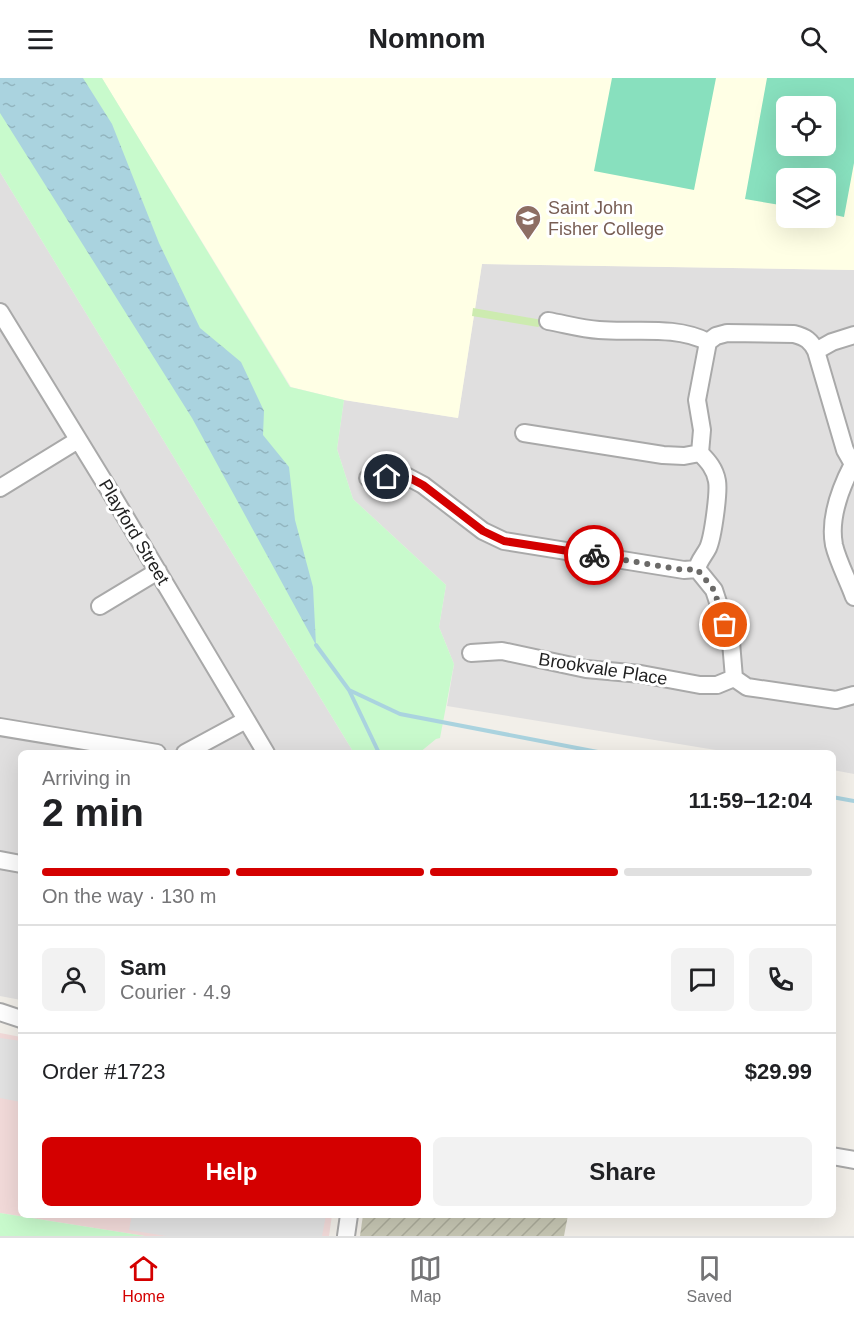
<!DOCTYPE html>
<meta charset="utf-8">
<style>
body{margin:0;font-family:Arial,sans-serif;background:#f2f2f2;color:#202124;height:100vh;display:flex;flex-direction:column;font-size:22px;white-space:nowrap}
*{box-sizing:border-box;margin:0}
p{font-size:20px;color:#757577}
.icon{flex:none;width:33px;height:33px;fill:none;stroke:currentColor;stroke-width:2;stroke-linecap:round;stroke-linejoin:round}
.map{position:relative;flex:1;overflow:hidden}
.sheet{position:absolute;left:18px;top:672px;width:818px;height:468px;display:flex;flex-direction:column;background:#fff;border-radius:9px;box-shadow:0 6px 24px #0002}
.sheet>*{flex:none}
.buttons{position:absolute;left:776px;top:18px;display:grid;gap:12px}
.buttons a{display:grid;place-items:center;width:60px;height:60px;border-radius:9px;background:#fff;box-shadow:0 6px 24px #0002;font-size:30px}
.pin{position:absolute;display:grid;place-items:center;width:51px;height:51px;color:#fff;margin:-26px;border:3px solid #fff;border-radius:50%;box-shadow:0 2px 6px #0007}
.courier{position:absolute;display:grid;place-items:center;width:60px;height:60px;margin:-30px;border:4px solid #d40000;border-radius:50%;background:#fff;color:#222;box-shadow:0 2px 8px #0007}
.head em{font-style:normal;font-weight:700}
.head div{display:flex;flex-direction:column-reverse}
.head{display:flex;align-items:center;justify-content:space-between;height:102px;padding:0 24px}
h1{font-size:39px;font-weight:700;line-height:45px}
.bar{display:grid;grid-template-columns:repeat(4,1fr);gap:9px 6px;align-content:center;height:72px;padding:0 24px}
.bar i{height:8px;border-radius:4px;background:#e0e0e0}
.bar .current{background:#d40000}
.bar p{grid-column:span 4}
.line{display:flex;align-items:center;gap:15px;padding:0 24px;border-top:2px solid #e0e0e0}
.line div{flex:1}
.round{display:grid;place-items:center;flex:none;width:63px;height:63px;border-radius:9px;background:#f2f2f2}
.primary-button{display:flex;gap:12px;margin-top:auto;padding:12px 24px}
.primary-button a{flex:1;height:69px;border-radius:9px;background:#d40000;color:#fff;font-size:24px;font-weight:700;line-height:69px;text-align:center}
.primary-button a+a{background:#f2f2f2;color:#202124}
header{display:flex;justify-content:space-between;align-items:center;height:78px;padding:0 24px;background:#fff;font-size:27px;font-weight:700}
.tab-bar{display:flex;justify-content:space-around;align-items:center;height:84px;border-top:2px solid #e0e0e0;background:#fff;font-size:16px;color:#757577}
.tab-bar a{display:grid;justify-items:center;gap:3px}
.tab-bar .current{color:#d40000}
.map>svg:first-child{display:block}
.residential{fill:#e0dfdf}
.commercial{fill:#f2dad9}
.education{fill:#ffffe5;fill-rule:evenodd}
.construction{fill:url(#construction-furrows)}
.grass{fill:#cdebb0}
.park{fill:#c8facc}
.pitch{fill:#88e0be;fill-rule:evenodd}
.parking{fill:#e2e2e2}
.water{fill:url(#water-ripples)}
.lines{fill:none;stroke-linecap:round;stroke-linejoin:round}
.stream{stroke:#aad3df;stroke-width:4}
.minor-casing{stroke:#a9a9a9;stroke-width:20}
.minor{stroke:#fff;stroke-width:16}
.done{stroke:#6b6a68;stroke-width:6;stroke-dasharray:0 10.8}
.route{stroke:#d40000;stroke-width:8}
.labels{text-anchor:middle;stroke-width:6;stroke-linejoin:round;paint-order:stroke}
.education-label{font-size:18px;fill:#785e54;stroke:#fff;text-anchor:start}
.street-label{font-size:18px;fill:#222;stroke:#fff}
</style>
<header><svg class="icon" aria-label="menu" viewBox="0 0 24 24"><path d="M4 6h16M4 12h16M4 18h16"/></svg>Nomnom<svg class="icon" aria-label="search" viewBox="0 0 24 24"><circle cx="10" cy="10" r="6"/><path d="M15 15l6 6"/></svg></header>
<div class="map">
<svg width="854" height="1158" viewBox="0 0 854 1158">
<defs>
<pattern id="construction-furrows" width="10" height="10" patternUnits="userSpaceOnUse" patternTransform="scale(1.5)"><rect width="10" height="10" fill="#c7c7b4"/><path d="M-1 1l2-2M0 10L10 0M9 11l2-2" fill="none" stroke="#abab9a"/></pattern>
<pattern id="water-ripples" width="26" height="14" patternUnits="userSpaceOnUse" patternTransform="scale(1.5)"><rect width="26" height="14" fill="#aad3df"/><path d="M2 4q2-2 4 0t4 0M15 11q2-2 4 0t4 0" fill="none" stroke="#92b5bf"/></pattern>
</defs>
<rect width="100%" height="100%" fill="#f2efe9"/>
<path class="residential" d="M0,94L354,675H21V922L0,918Z
M482,186L854,192V696L833,692L832,675H734L447,628L454,586L439,549L446,507L353,421L337,371L344,322L458,340Z"/>
<path class="commercial" d="M0,955L21,959V1137H332L329,1158H145L0,1135Z"/>
<path class="education" d="M102,0H854V192L482,186L458,340L344,322L291,309ZM786,28H825V68H786ZM786,100H825V140H786Z"/>
<path class="construction" d="M363,1137H568L564,1158H360Z"/>
<path class="grass" d="M473,230L548,243L538,249L472,238Z"/>
<path class="park" d="M0,0H102L290,309L344,322L337,371L353,421L446,507L439,549L454,586L440,660L436,661L419,675H354L0,94Z
M0,1135L145,1158H0Z"/>
<path class="pitch" d="M612,0H716L694,112L594,93Z
M767,0H854V85L844,139L825,135V100H786V128L745,121ZM786,28H825V68H786Z"/>
<path class="parking" d="M0,960L21,963V1024L0,1020Z
M132,1137H256L265,1139V1137H326L322,1158H166L129,1152Z"/>
<path class="water" d="M0,0H83L112,46L159,165L200,250L241,284L264,333L263,357L289,389L295,442L313,509L316,567L192,340L0,35Z"/>
<g class="lines">
<path class="stream" d="M316,567L349,612L379,675
M349,612L400,636L603,675
M832,719L854,723"/>
<g class="minor-casing">
<path id="minor" d="M0,234L111,415L266,675
M548,243C565,246 582,251 599,252C635,255 675,247 708,264
M816,273L832,264L854,257
M524,355L663,377L684,378L700,375
M368,400L406,398L423,407L483,453L504,463L684,492L697,491
M0,410L78,362
M854,519C848,502 838,484 834,467C829,441 841,409 853,386L845,372L816,273C811,263 806,259 794,256L727,255L716,258L708,264L697,322L702,352L700,375C708,383 715,391 717,403C719,414 713,459 708,470C704,478 699,482 697,491L714,512L731,564L734,600L747,609L836,622L854,617
M100,528L158,493
M471,575L502,573L586,591L641,596L700,607H717L734,600
M0,649L157,675
M185,675L246,642
M0,782L21,786
M0,934L21,941
M832,1078L854,1082
M346,1158L349,1137"/>
</g>
<use href="#minor" class="minor"/>
</g>
<g class="lines">
<path class="done" d="M594,477L684,492L697,491L714,512L725,547"/>
<path class="route" d="M387,399L406,398L423,407L483,453L504,463L594,477"/>
</g>
<defs>
<g id="school-pin" transform="scale(1.35)"><path d="M0 17L-7.5 6A9.5 9.5 0 1 1 7.5 6Z" fill="#8d6e63" stroke="#fff"/><path d="M0-5L7-2L0 1L-7-2ZM-4 1L0 2.5L4 1V4Q0 6-4 4Z" fill="#fff"/></g>
</defs>
<g fill-rule="evenodd">
<use href="#school-pin" x="528" y="140"/>
</g>
<g class="labels">
<g class="education-label">
<text x="548" y="136">Saint John<tspan x="548" dy="21">Fisher College</tspan></text>
</g>
<g class="street-label">
<text transform="translate(134 454) rotate(59)" y="6">Playford Street</text>
<text transform="translate(603 591) rotate(9)" y="6">Brookvale Place</text>
</g>
</g>
</svg>
<div class="buttons">
<a><svg class="icon" aria-label="locate" viewBox="0 0 24 24"><circle cx="12" cy="12" r="6"/><path d="M12 2v4M12 18v4M2 12h4M18 12h4"/></svg></a>
<a><svg class="icon" aria-label="layers" viewBox="0 0 24 24"><path d="M12 4l9 5-9 5-9-5zM3 14l9 5 9-5"/></svg></a>
</div>
<div class="pin" style="left:725px;top:547px;background:#ea580c"><svg class="icon" aria-label="bag" viewBox="0 0 24 24"><path d="M5 8h14l-1 12H6zM9 8a3 3 0 0 1 6 0"/></svg></div>
<div class="pin" style="left:387px;top:399px;background:#1f2937"><svg class="icon" aria-label="home" viewBox="0 0 24 24"><path d="M3 11l9-7 9 7M6 9v11h12V9"/></svg></div>
<div class="courier" style="left:594px;top:477px"><svg class="icon" aria-label="bike" viewBox="0 0 24 24"><circle cx="6" cy="16" r="4"/><circle cx="18" cy="16" r="4"/><path d="M6 16l4-8h5l3 8M10 8l3 8H6M13 5h3"/></svg></div>
<section class="sheet">
<div class="head"><div><h1>2 min</h1><p>Arriving in</p></div><em>11:59–12:04</em></div>
<div class="bar"><i class="current"></i><i class="current"></i><i class="current"></i><i></i><p>On the way · 130 m</p></div>
<div class="line" style="height:108px"><a class="round"><svg class="icon" aria-label="person" viewBox="0 0 24 24"><circle cx="12" cy="8" r="4"/><path d="M4 21q1-7 8-7t8 7"/></svg></a><div><b>Sam</b><p>Courier · 4.9</p></div><a class="round"><svg class="icon" aria-label="chat" viewBox="0 0 24 24"><path d="M4 5h16v11H9l-5 4z"/></svg></a><a class="round"><svg class="icon" aria-label="phone" viewBox="0 0 24 24"><path d="M5 4h4l2 5-3 2q2 4 5 5l2-3 5 2v4C11 20 4 13 5 4z"/></svg></a></div>
<div class="line" style="height:78px"><div>Order #1723</div><b>$29.99</b></div>
<div class="primary-button"><a>Help</a><a>Share</a></div>
</section>
</div>
<nav class="tab-bar">
<a class="current"><svg class="icon" aria-label="home" viewBox="0 0 24 24"><path d="M3 11l9-7 9 7M6 9v11h12V9"/></svg>Home</a>
<a><svg class="icon" aria-label="map" viewBox="0 0 24 24"><path d="M3 6l6-2 6 2 6-2v14l-6 2-6-2-6 2zM9 4v14M15 6v14"/></svg>Map</a>
<a><svg class="icon" aria-label="saved" viewBox="0 0 24 24"><path d="M7 4h10v16l-5-4-5 4z"/></svg>Saved</a>
</nav>
